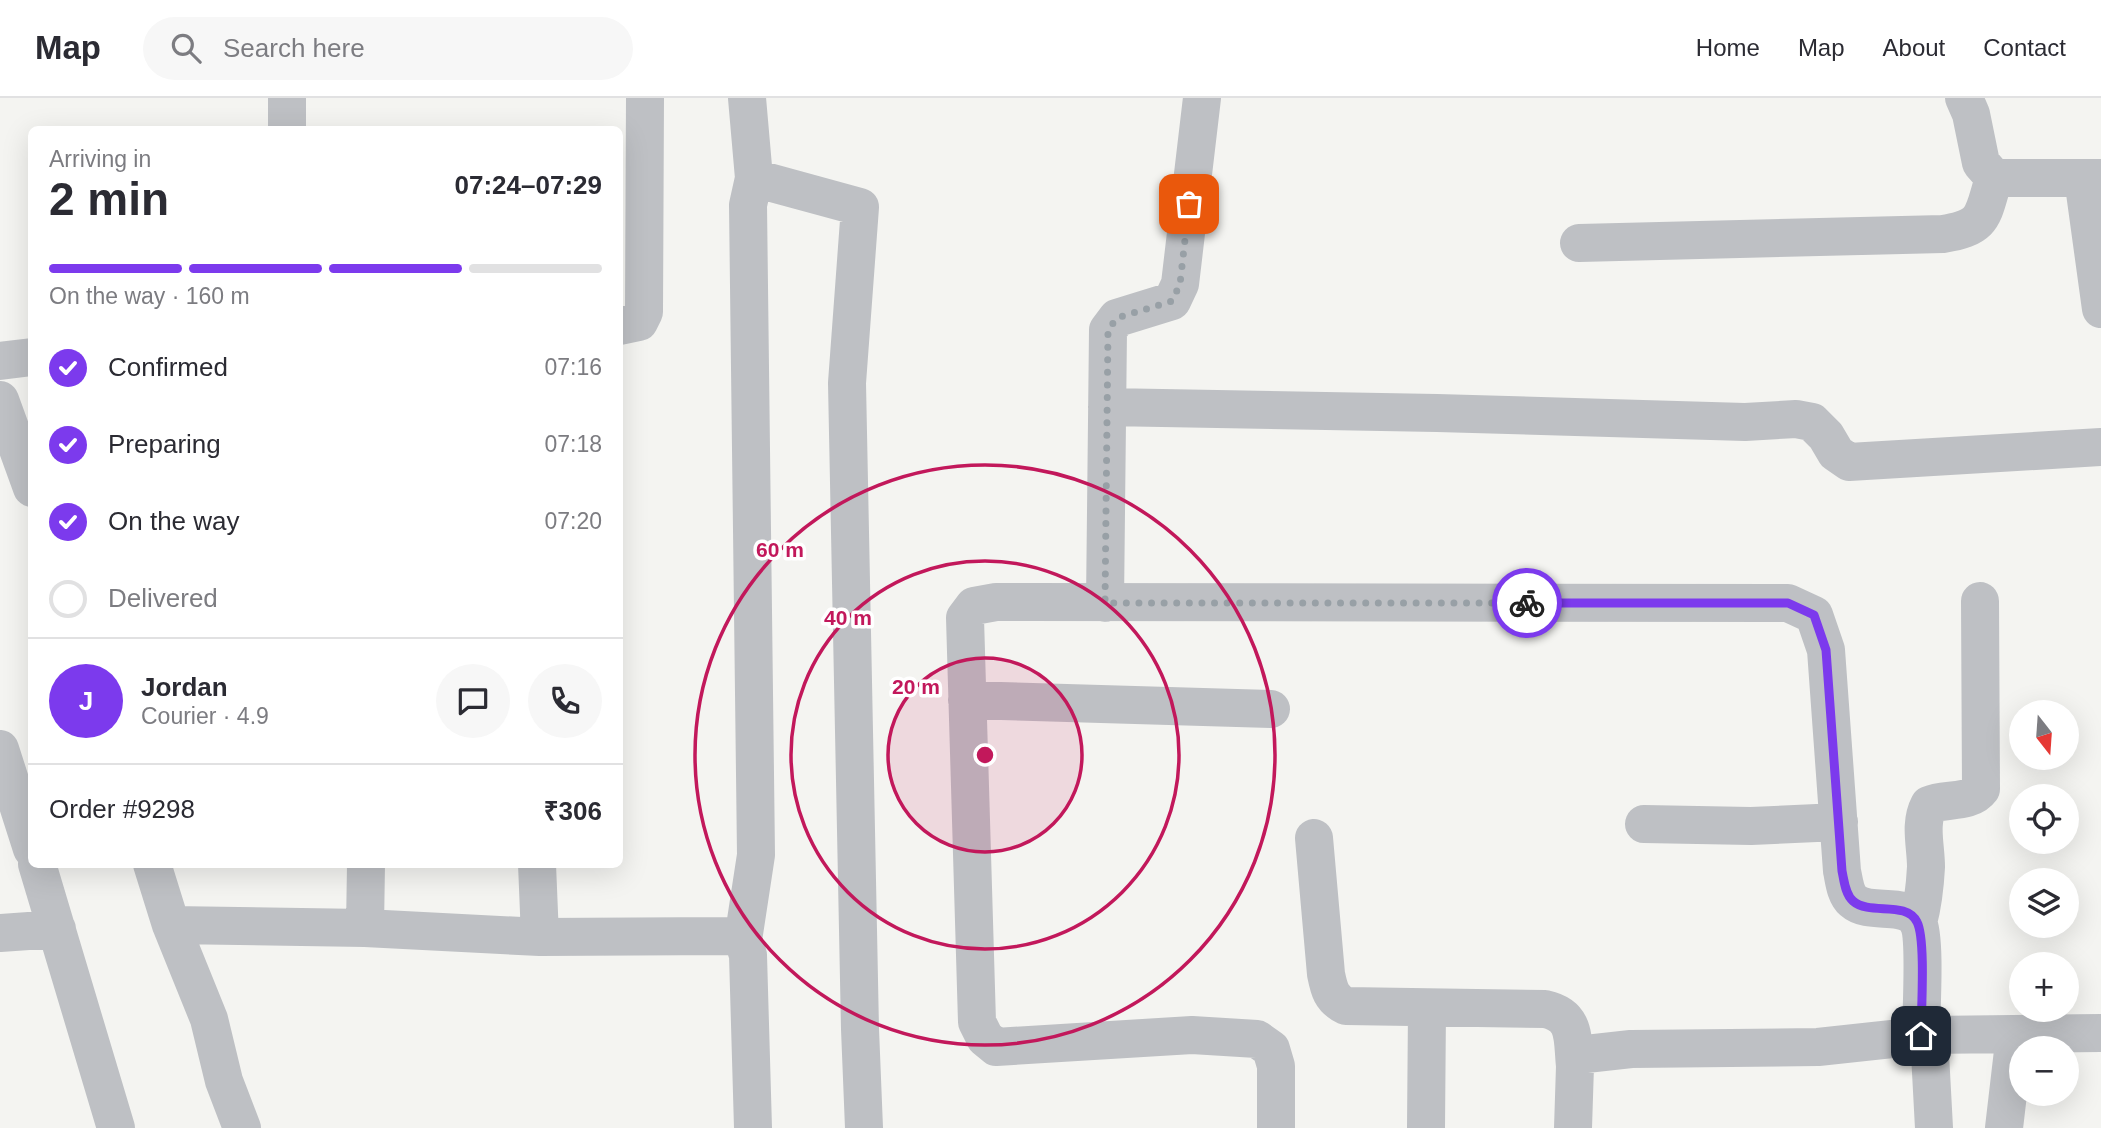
<!DOCTYPE html>
<meta charset="utf-8">
<style>
body{margin:0;font-family:Helvetica,sans-serif;background:#f7f7f7;color:#2b2b33;height:100vh;display:flex;flex-direction:column;font-size:26px;white-space:nowrap}
*{box-sizing:border-box;margin:0}
p{font-size:23px;color:#7c7c81}
.icon{flex:none;width:38px;height:38px;fill:none;stroke:currentColor;stroke-width:2;stroke-linecap:round;stroke-linejoin:round}
.map{position:relative;flex:1;overflow:hidden}
.drawer{position:absolute;left:28px;top:28px;width:595px;height:742px;display:flex;flex-direction:column;background:#fff;border-radius:10px;box-shadow:0 7px 28px #0002}
.drawer>*{flex:none}
.needle{width:46px;rotate:163deg}
.tools{position:absolute;left:2009px;top:602px;display:grid;gap:14px}
.tools a{display:grid;place-items:center;width:70px;height:70px;border-radius:50%;background:#fff;box-shadow:0 7px 28px #0002;font-size:35px}
.pin{position:absolute;display:grid;place-items:center;width:60px;height:60px;color:#fff;margin:-30px;border-radius:14px;box-shadow:0 4px 10px #0006}
.courier{position:absolute;display:grid;place-items:center;width:70px;height:70px;margin:-35px;border:5px solid #7c3aed;border-radius:50%;background:#fff;color:#222;box-shadow:0 2px 9px #0007}
.headline em{font-style:normal;font-weight:700}
.headline div{display:flex;flex-direction:column-reverse}
.headline{display:flex;align-items:center;justify-content:space-between;height:119px;padding:0 21px}
h1{font-size:46px;font-weight:700;line-height:52px}
.bar{display:grid;grid-template-columns:repeat(4,1fr);gap:10px 7px;align-content:center;height:84px;padding:0 21px}
.bar i{height:9px;border-radius:5px;background:#e1e1e2}
.bar .current{background:#7c3aed}
.bar p{grid-column:span 4}
.line{display:flex;align-items:center;gap:18px;padding:0 21px;border-top:2px solid #e1e1e2}
.line div{flex:1}
.round{display:grid;place-items:center;flex:none;width:74px;height:74px;border-radius:37px;background:#f7f7f7}
ol{padding:0 21px;list-style:none}
li{display:flex;align-items:center;gap:21px;height:77px}
li p{margin-inline-start:auto}
li .icon{padding:7px;border-radius:50%;background:#7c3aed;color:#fff;stroke-width:4}
li:last-child{color:#7c7c81}
li i{width:38px;height:38px;border:4px solid #e1e1e2;border-radius:50%}
header{display:flex;align-items:center;gap:42px;box-sizing:border-box;height:98px;padding:0 35px;background:#fff;border-bottom:2px solid #e1e1e2}
header strong{font-size:33px}
nav{display:flex;gap:38px;margin-inline-start:auto;font-size:24px}
.search{width:490px;height:63px;background:#f7f7f7;display:flex;align-items:center;gap:18px;box-sizing:border-box;padding:0 24px;border-radius:38px;color:#7c7c81;font-size:26px}
.map>svg:first-child{display:block}
.lines{fill:none;stroke-linecap:round;stroke-linejoin:round}
.minor{stroke:#bec0c4;stroke-width:38}
.done{stroke:#98a0a6;stroke-width:7;stroke-dasharray:0 12.6}
.route{stroke:#7c3aed;stroke-width:9}
.ring{fill:none;stroke:#c2185b;stroke-width:3.5}
.centre{fill:#c2185b;stroke:#fff;stroke-width:3.5}
.ring-label{font-size:21px;text-anchor:middle;font-weight:bold;fill:#c2185b;stroke:#fff;stroke-width:7;stroke-linejoin:round;paint-order:stroke}
</style>
<header>
<strong>Map</strong>
<div class="search"><svg class="icon" aria-label="search" viewBox="0 0 24 24"><circle cx="10" cy="10" r="6"/><path d="M15 15l6 6"/></svg>Search here</div>
<nav><a>Home</a><a>Map</a><a>About</a><a>Contact</a></nav>
</header>
<div class="map">
<svg width="2101" height="1030" viewBox="0 0 2101 1030">
<rect width="100%" height="100%" fill="#f4f4f1"/>
<g class="lines">
<path class="minor" d="M287,0V32
M1964,0L1971,16L1981,65L1994,80H2101
M754,80L860,109L847,285L860,931L864,1030
M2083,80L2101,211
M1579,145L1943,136C1986,129 1982,118 1994,80
M620,228L639,224L644,214L645,0
M0,263L32,259
M0,302L32,390
M1107,309L1437,315L1745,324L1796,321L1812,324L1826,338L1836,355L1849,364L2101,349
M1105,505L1108,232L1117,220L1172,203L1180,186L1202,0
M967,602L1271,611
M0,651L32,751
M1644,726L1751,728L1839,724
M1314,740L1326,876C1329,891 1331,901 1346,908L1545,911C1577,918 1572,941 1575,968
M37,766L116,1030
M152,766L171,827L209,921L224,983L242,1030
M537,766L540,839
M1918,825C1923,806 1925,788 1926,769C1926,748 1919,726 1929,707C1945,700 1970,706 1981,691L1980,503
M171,827L365,830L540,839L730,838L743,842L748,857L753,1030
M365,830L366,766
M0,835L57,831
M743,842L756,757L748,107L754,80L747,0
M1929,937L1934,1030
M1276,1030V968L1271,951L1257,941L1192,937L996,949L985,940L977,924L965,520L974,508L996,504L1788,505L1814,517L1826,552L1842,773C1844,782 1845,796 1853,803C1870,818 1906,802 1918,824C1926,840 1921,916 1921,938
M1426,1030L1427,910
M1573,1030L1575,968L1586,956L1631,951L1818,949L1929,937L2101,935
M2004,1030L2015,936"/>
</g>
<g class="lines">
<path class="done" d="M1189,106L1180,186L1172,203L1117,220L1108,232L1105,505H1527"/>
<path class="route" d="M1527,505H1788L1814,517L1826,552L1842,773C1844,782 1845,796 1853,803C1870,818 1906,802 1917,824C1926,841 1921,915 1921,938"/>
</g>
<circle cx="985" cy="657" r="97" fill="#c2185b" fill-opacity=".12"/>
<g class="ring">
<circle cx="985" cy="657" r="97"/>
<circle cx="985" cy="657" r="194"/>
<circle cx="985" cy="657" r="290"/>
</g>
<circle cx="985" cy="657" r="10" class="centre"/>
<g class="ring-label">
<text x="780" y="459">60 m</text>
<text x="848" y="527">40 m</text>
<text x="916" y="596">20 m</text>
</g>
</svg>
<div class="tools">
<a><svg class="needle" viewBox="-14 -14 28 28"><path d="M0-13l5 13h-10z" fill="#e53935"/><path d="M0 13l5-13h-10z" fill="#7c7c81"/></svg></a>
<a><svg class="icon" aria-label="locate" viewBox="0 0 24 24"><circle cx="12" cy="12" r="6"/><path d="M12 2v4M12 18v4M2 12h4M18 12h4"/></svg></a>
<a><svg class="icon" aria-label="layers" viewBox="0 0 24 24"><path d="M12 4l9 5-9 5-9-5zM3 14l9 5 9-5"/></svg></a>
<a>+</a>
<a>−</a>
</div>
<div class="pin" style="left:1189px;top:106px;background:#ea580c"><svg class="icon" aria-label="bag" viewBox="0 0 24 24"><path d="M5 8h14l-1 12H6zM9 8a3 3 0 0 1 6 0"/></svg></div>
<div class="pin" style="left:1921px;top:938px;background:#1f2937"><svg class="icon" aria-label="home" viewBox="0 0 24 24"><path d="M3 11l9-7 9 7M6 9v11h12V9"/></svg></div>
<div class="courier" style="left:1527px;top:505px"><svg class="icon" aria-label="bike" viewBox="0 0 24 24"><circle cx="6" cy="16" r="4"/><circle cx="18" cy="16" r="4"/><path d="M6 16l4-8h5l3 8M10 8l3 8H6M13 5h3"/></svg></div>
<section class="drawer">
<div class="headline"><div><h1>2 min</h1><p>Arriving in</p></div><em>07:24–07:29</em></div>
<div class="bar"><i class="current"></i><i class="current"></i><i class="current"></i><i></i><p>On the way · 160 m</p></div>
<ol>
<li><svg class="icon" aria-label="check" viewBox="0 0 24 24"><path d="M5 12l5 5 9-10"/></svg>Confirmed<p>07:16</p></li>
<li><svg class="icon" aria-label="check" viewBox="0 0 24 24"><path d="M5 12l5 5 9-10"/></svg>Preparing<p>07:18</p></li>
<li><svg class="icon" aria-label="check" viewBox="0 0 24 24"><path d="M5 12l5 5 9-10"/></svg>On the way<p>07:20</p></li>
<li><i></i>Delivered</li>
</ol>
<div class="line" style="height:126px"><b class="round" style="background:#7c3aed;color:#fff">J</b><div><b>Jordan</b><p>Courier · 4.9</p></div><a class="round"><svg class="icon" aria-label="chat" viewBox="0 0 24 24"><path d="M4 5h16v11H9l-5 4z"/></svg></a><a class="round"><svg class="icon" aria-label="phone" viewBox="0 0 24 24"><path d="M5 4h4l2 5-3 2q2 4 5 5l2-3 5 2v4C11 20 4 13 5 4z"/></svg></a></div>
<div class="line" style="height:91px"><div>Order #9298</div><b>₹306</b></div>
</section>
</div>
